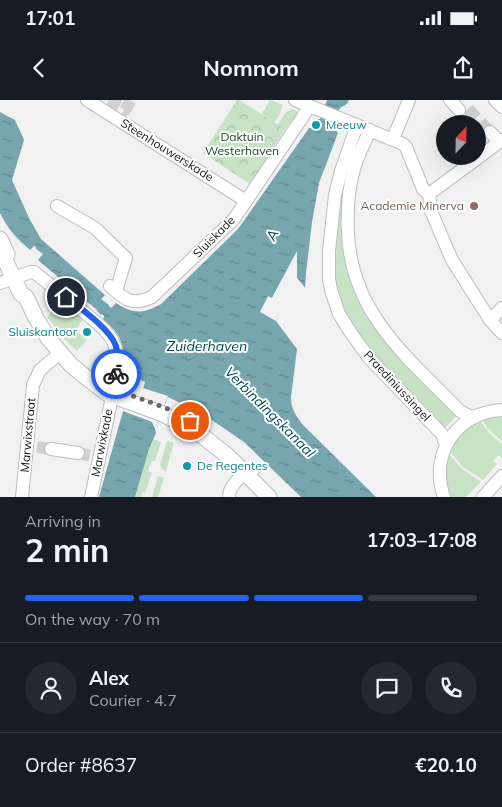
<!DOCTYPE html>
<meta charset="utf-8">
<style>
body{margin:0;font-family:Mulish,sans-serif;background:#242831;color:#f1f3f6;height:100vh;display:flex;flex-direction:column;font-size:19px;white-space:nowrap}
*{box-sizing:border-box;margin:0}
p{font-size:16px;color:#9ea1a6}
.icon{flex:none;width:28px;height:28px;fill:none;stroke:currentColor;stroke-width:2;stroke-linecap:round;stroke-linejoin:round}
.map{position:relative;height:397px;overflow:hidden}
.side{display:flex;flex-direction:column;background:#171b24;flex:1}
.side>*{flex:none}
.needle{width:32px;rotate:22deg}
.tools{position:absolute;left:436px;top:15px;display:grid;gap:10px}
.tools a{display:grid;place-items:center;width:50px;height:50px;border-radius:50%;background:#171b24;box-shadow:0 5px 20px #0002;font-size:25px}
.pin{position:absolute;display:grid;place-items:center;width:42px;height:42px;color:#fff;margin:-21px;border:2px solid #fff;border-radius:50%;box-shadow:0 1px 5px #0007}
.courier{position:absolute;display:grid;place-items:center;width:50px;height:50px;margin:-25px;border:4px solid #2563eb;border-radius:50%;background:#fff;color:#222;box-shadow:0 1px 6px #0007}
.overview em{font-style:normal;font-weight:700}
.overview div{display:flex;flex-direction:column-reverse}
.overview{display:flex;align-items:center;justify-content:space-between;height:85px;padding:0 25px}
h1{font-size:32px;font-weight:700;line-height:38px}
.bar{display:grid;grid-template-columns:repeat(4,1fr);gap:8px 5px;align-content:center;height:60px;padding:0 25px}
.bar i{height:6px;border-radius:4px;background:#363941}
.bar .current{background:#2563eb}
.bar p{grid-column:span 4}
.line{display:flex;align-items:center;gap:12px;padding:0 25px;border-top:1px solid #363941}
.line div{flex:1}
.round{display:grid;place-items:center;flex:none;width:52px;height:52px;border-radius:26px;background:#242831}
.status{display:flex;justify-content:space-between;align-items:center;height:35px;padding:0 25px;background:#171b24;direction:ltr}
.status svg{height:14px;fill:currentColor}
header{display:flex;justify-content:space-between;align-items:center;height:65px;padding:0 25px;background:#171b24;font-size:22px;font-weight:700}
.map>svg:first-child{display:block}
.grass{fill:#c7e2c5}
.forest{fill:url(#forest-crowns)}
.water{fill:url(#water-ripples)}
.pier{fill:#f1f1f2}
.lines{fill:none;stroke-linecap:round;stroke-linejoin:round}
.minor-tunnel{stroke:#d1d1d2;stroke-width:12;stroke-dasharray:12 6;stroke-linecap:butt}
.minor-casing{stroke:#bcbdbe;stroke-width:14}
.major-casing{stroke:#bcbdbe;stroke-width:17}
.minor{stroke:#fff;stroke-width:12}
.major{stroke:#fff;stroke-width:15}
.done{stroke:#676768;stroke-width:5;stroke-dasharray:0 9}
.route{stroke:#2563eb;stroke-width:6}
.culture-dot{fill:#0f9aa8;stroke:#feffff;stroke-width:2}
.education-dot{fill:#8d6e63;stroke:#feffff;stroke-width:2}
.labels{text-anchor:middle;stroke-width:4;stroke-linejoin:round;paint-order:stroke}
.culture-label{font-size:12px;fill:#0d838f;stroke:#feffff;text-anchor:start}
.park-label{font-size:12px;fill:#1d461e;stroke:#feffff}
.street-label{font-size:12px;fill:#1c1c1d;stroke:#feffff}
.education-label{font-size:12px;fill:#785e54;stroke:#feffff;text-anchor:end}
.water-label{font-size:14px;font-style:italic;fill:#004752;stroke:#feffff}
</style>
<div class="status"><b>17:01</b><svg viewBox="0 0 49 12"><path d="M0 12V9h3v3zM5 12V6h3v6zM10 12V3h3v9zM15 12V0h3v12zM26 1h20v11H26zM47 4h2v5h-2z"/></svg></div>
<header><svg class="icon" aria-label="back" viewBox="0 0 24 24"><path d="M15 5l-7 7 7 7"/></svg>Nomnom<svg class="icon" aria-label="share" viewBox="0 0 24 24"><path d="M12 15V3M7 8l5-5 5 5M5 13v7h14v-7"/></svg></header>
<div class="map">
<svg width="502" height="397" viewBox="0 0 502 397">
<defs>
<pattern id="forest-crowns" width="20" height="18" patternUnits="userSpaceOnUse" patternTransform="scale(1.25)"><rect width="20" height="18" fill="#c7e2c5"/><path d="M2 6a3 3 0 1 1 6 0M12 15a3 3 0 1 1 6 0" fill="none" stroke="#aac1a9"/></pattern>
<pattern id="water-ripples" width="26" height="14" patternUnits="userSpaceOnUse" patternTransform="scale(1.25)"><rect width="26" height="14" fill="#78a6af"/><path d="M2 4q2-2 4 0t4 0M15 11q2-2 4 0t4 0" fill="none" stroke="#62868e"/></pattern>
</defs>
<rect width="100%" height="100%" fill="#f1f1f2"/>
<path class="grass" d="M270,0L283,5L279,16L274,22L262,14Z
M292,9L299,12L285,29L278,25L285,13Z
M354,45L351,74L357,189L459,313L443,330L353,231L334,190L336,109Z
M60,202L83,220L75,230L87,240L77,251L65,240L47,217Z
M502,315V341L489,330L481,319Z
M479,320L492,336L502,344V358L498,355L493,361L497,364L483,380L463,367L449,351L457,337Z
M154,339L161,342L155,361H152L148,371L152,373L145,393L142,392L141,397H135L149,349Z
M167,341L174,343L166,371L162,369L160,365Z
M448,353L462,369L481,382L466,397H449L445,376Z
M158,376L164,378L158,397H152Z"/>
<path class="forest" d="M237,0H239L285,29L250,84L203,53Z"/>
<path class="water" d="M327,0H349L347,4L340,8L333,25V27L338,33L319,83L312,122L306,173L305,188L297,178V152L272,198L268,196L260,212L276,221L297,249L291,297C291,309 296,316 303,325L376,397H301L244,342L203,314L168,297L155,329L156,333L149,349L135,397H99L123,311L134,315L145,282L136,278L134,283L122,279C124,263 126,244 115,231C112,227 107,224 103,220L104,216L102,214L101,215L97,211V210L38,160L43,154L36,149V147L34,146L30,150C17,139 7,128 0,113V12L15,20L24,40L12,80L29,118L41,139L105,195L101,199L109,205V206L111,208L116,203C132,214 144,214 161,204L238,129L309,28H314L318,19H320Z"/>
<path class="pier" d="M297,151V178L305,188L304,190L295,179V161L275,199L272,198Z
M136,278L145,282L143,288L168,296L155,329L152,322L123,311L124,309L132,312L142,283L137,282L136,285H133Z"/>
<g class="lines">
<path class="minor-tunnel" d="M109,0L125,10L131,0
M468,9L490,32
M37,347L51,349
M78,353L92,356"/>
<g class="minor-casing">
<path id="minor" d="M87,0L246,101
M295,0L403,44L406,47L423,89L429,94L431,111L452,160L490,220L502,233
M450,0L459,10
M495,0L502,7
M357,25L341,71L335,95L329,151V179L331,190L339,214L351,233L369,258L442,334L446,345
M370,30C364,43 358,56 354,69C348,90 347,112 348,133C351,213 408,258 460,311L467,315L475,317
M490,32L499,42
M393,39L409,0
M429,94L502,40
M57,106L95,128L126,158L116,191
M0,183L31,172H34L77,206L104,229L112,239L116,249L117,256L116,278L91,397
M110,186C125,200 132,206 152,197L234,119L302,18L309,6
M490,220L502,208
M51,349L78,353
M22,397L33,285L40,270L60,253
M229,397C229,384 243,374 254,369
M444,397C429,355 456,312 502,310
M483,397L502,376"/>
</g>
<g class="major-casing">
<path id="major" d="M0,139L7,154L5,160L21,194L26,197L36,218L48,238L71,265L83,275L108,294L163,314L200,334L229,357L269,397"/>
</g>
<use href="#minor" class="minor"/>
<use href="#major" class="major"/>
</g>
<g class="lines">
<path class="done" d="M116,274L114,289L166,308L190,321"/>
<path class="route" d="M66,197C80,208 110,229 116,246C118,255 117,265 116,274"/>
</g>
<g class="culture-dot">
<circle cx="316" cy="25" r="5"/>
<circle cx="87" cy="232" r="5"/>
<circle cx="187" cy="366" r="5"/>
</g>
<circle class="education-dot" cx="474" cy="106" r="5"/>
<g class="labels">
<g class="culture-label">
<text x="326" y="29">Meeuw</text>
<text x="77" y="236" text-anchor="end">Sluiskantoor</text>
<text x="197" y="370">De Regentes</text>
</g>
<g class="park-label">
<text x="242" y="41">Daktuin<tspan x="242" dy="14">Westerhaven</tspan></text>
</g>
<g class="street-label">
<text transform="translate(167 50) rotate(32)" y="4">Steenhouwerskade</text>
<text transform="translate(214 137) rotate(-45)" y="4">Sluiskade</text>
<text transform="translate(397 286) rotate(47)" y="4">Praediniussingel</text>
<text transform="translate(28 335) rotate(-85)" y="4">Marwixstraat</text>
<text transform="translate(102 343) rotate(-79)" y="4">Marwixkade</text>
</g>
<g class="education-label">
<text x="464" y="110">Academie Minerva</text>
</g>
<g class="water-label">
<text transform="translate(272 135) rotate(-64)" y="5">A</text>
<text x="207" y="251">Zuiderhaven</text>
<text transform="translate(270 312) rotate(45)" y="5">Verbindingskanaal</text>
</g>
</g>
</svg>
<div class="tools">
<a><svg class="needle" viewBox="-14 -14 28 28"><path d="M0-13l5 13h-10z" fill="#e53935"/><path d="M0 13l5-13h-10z" fill="#9ea1a6"/></svg></a>
</div>
<div class="pin" style="left:190px;top:321px;background:#ea580c"><svg class="icon" aria-label="bag" viewBox="0 0 24 24"><path d="M5 8h14l-1 12H6zM9 8a3 3 0 0 1 6 0"/></svg></div>
<div class="pin" style="left:66px;top:197px;background:#1f2937"><svg class="icon" aria-label="home" viewBox="0 0 24 24"><path d="M3 11l9-7 9 7M6 9v11h12V9"/></svg></div>
<div class="courier" style="left:116px;top:274px"><svg class="icon" aria-label="bike" viewBox="0 0 24 24"><circle cx="6" cy="16" r="4"/><circle cx="18" cy="16" r="4"/><path d="M6 16l4-8h5l3 8M10 8l3 8H6M13 5h3"/></svg></div>
</div>
<section class="side">
<div class="overview"><div><h1>2 min</h1><p>Arriving in</p></div><em>17:03–17:08</em></div>
<div class="bar"><i class="current"></i><i class="current"></i><i class="current"></i><i></i><p>On the way · 70 m</p></div>
<div class="line" style="height:90px"><a class="round"><svg class="icon" aria-label="person" viewBox="0 0 24 24"><circle cx="12" cy="8" r="4"/><path d="M4 21q1-7 8-7t8 7"/></svg></a><div><b>Alex</b><p>Courier · 4.7</p></div><a class="round"><svg class="icon" aria-label="chat" viewBox="0 0 24 24"><path d="M4 5h16v11H9l-5 4z"/></svg></a><a class="round"><svg class="icon" aria-label="phone" viewBox="0 0 24 24"><path d="M5 4h4l2 5-3 2q2 4 5 5l2-3 5 2v4C11 20 4 13 5 4z"/></svg></a></div>
<div class="line" style="height:65px"><div>Order #8637</div><b>€20.10</b></div>
</section>
